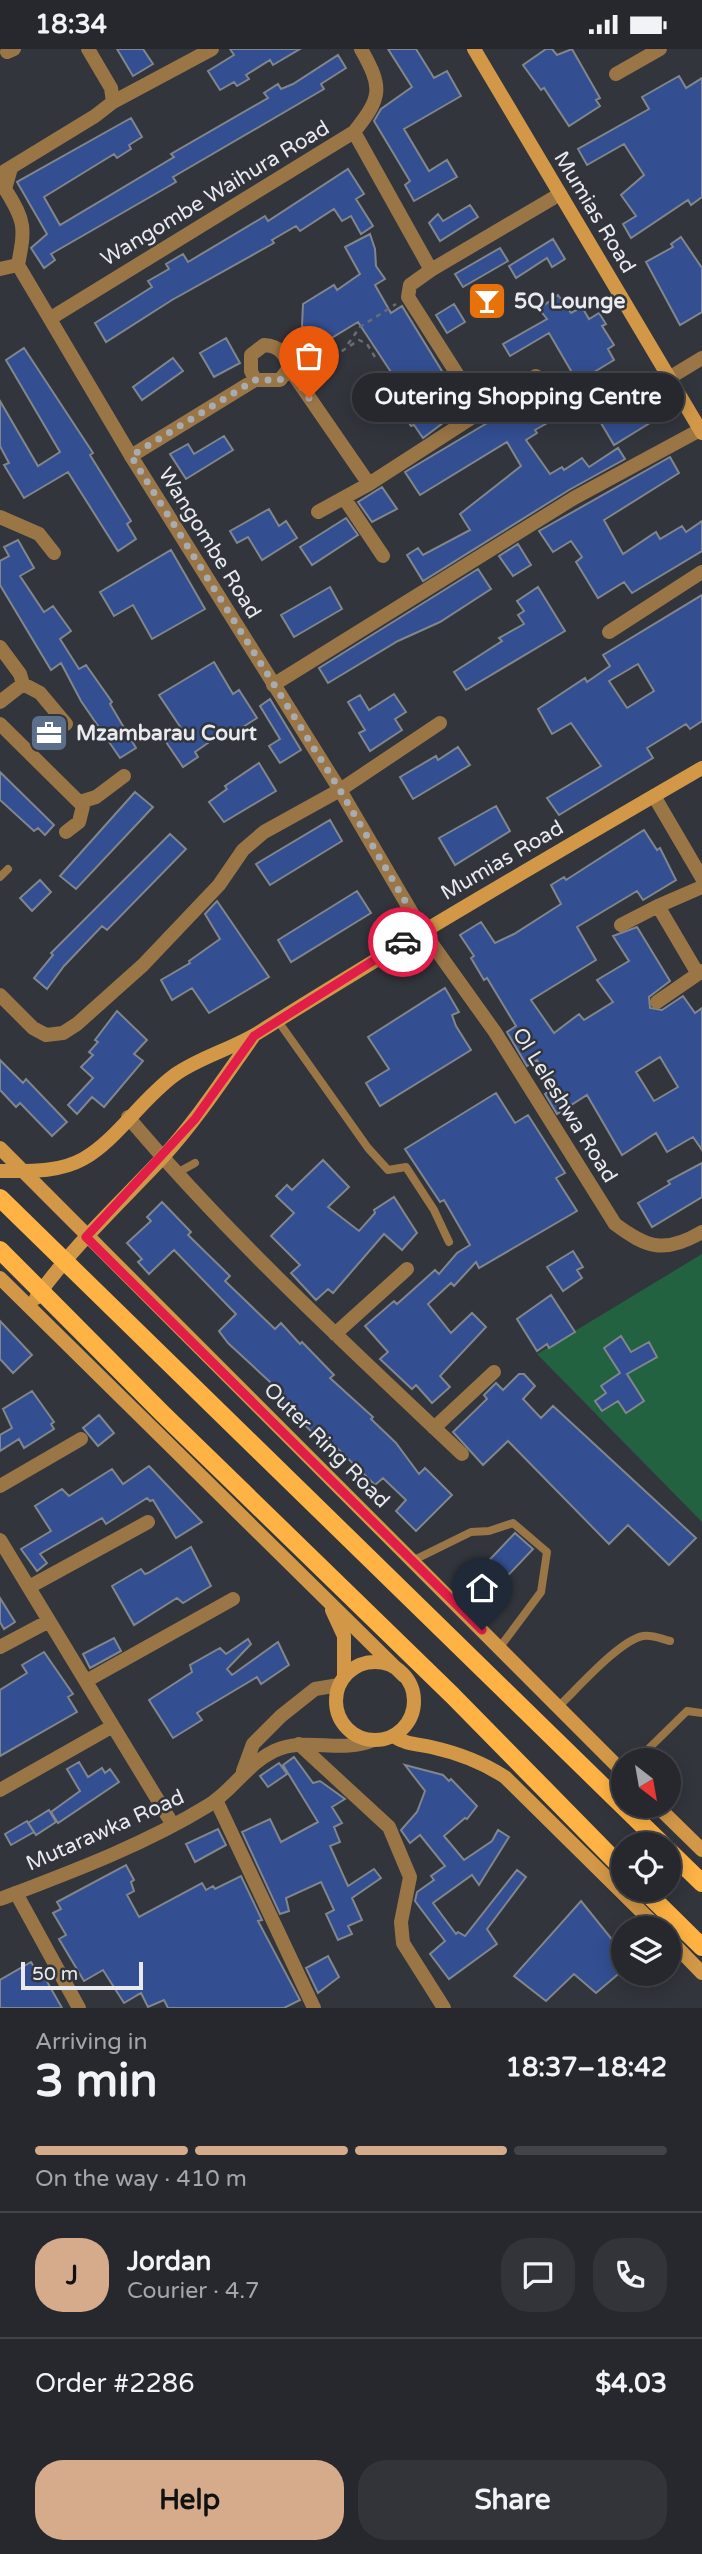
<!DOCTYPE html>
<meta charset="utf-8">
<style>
body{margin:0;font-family:"Varela Round",sans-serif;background:#323439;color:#f1f3f6;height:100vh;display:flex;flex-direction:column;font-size:26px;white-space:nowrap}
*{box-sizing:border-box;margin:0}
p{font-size:23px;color:#a4a6aa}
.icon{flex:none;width:38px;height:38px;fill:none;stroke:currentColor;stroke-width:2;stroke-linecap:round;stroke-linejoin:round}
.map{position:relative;height:1959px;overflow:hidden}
.panel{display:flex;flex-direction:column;background:#26282d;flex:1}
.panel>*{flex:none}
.needle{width:46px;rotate:149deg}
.tools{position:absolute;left:611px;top:1699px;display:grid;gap:14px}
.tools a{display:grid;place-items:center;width:70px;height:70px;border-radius:50%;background:#26282d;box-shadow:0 4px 18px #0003,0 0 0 2px #424449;font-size:35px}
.scale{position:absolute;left:21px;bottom:18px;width:122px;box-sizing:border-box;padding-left:7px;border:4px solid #e8eaee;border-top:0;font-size:19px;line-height:24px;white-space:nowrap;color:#e8eaee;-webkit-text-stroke:5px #32353c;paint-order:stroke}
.pin{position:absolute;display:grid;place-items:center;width:60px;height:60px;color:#fff;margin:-72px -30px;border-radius:50% 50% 50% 0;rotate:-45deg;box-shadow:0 0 7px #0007}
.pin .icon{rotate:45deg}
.courier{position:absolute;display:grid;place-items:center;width:70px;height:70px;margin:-35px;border:5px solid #e11d48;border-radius:50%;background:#fff;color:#222;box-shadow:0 2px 9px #0007}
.bubble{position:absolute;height:49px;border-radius:24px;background:#26282d;box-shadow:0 4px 18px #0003,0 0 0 2px #424449;font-size:23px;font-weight:700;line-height:49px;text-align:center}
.overview em{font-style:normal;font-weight:700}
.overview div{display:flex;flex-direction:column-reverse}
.overview{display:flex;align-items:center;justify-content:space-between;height:119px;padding:0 35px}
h1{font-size:46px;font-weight:700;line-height:52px}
.bar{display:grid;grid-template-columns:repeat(4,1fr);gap:10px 7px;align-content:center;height:84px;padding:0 35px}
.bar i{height:9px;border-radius:5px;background:#424449}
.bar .active{background:#d6ab8b}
.bar p{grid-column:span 4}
.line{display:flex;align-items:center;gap:18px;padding:0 35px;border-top:2px solid #424449}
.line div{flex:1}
.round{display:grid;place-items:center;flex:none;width:74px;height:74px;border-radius:28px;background:#323439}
.button{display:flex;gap:14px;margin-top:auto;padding:14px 35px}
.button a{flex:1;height:80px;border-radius:28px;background:#d6ab8b;color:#111;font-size:28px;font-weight:700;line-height:80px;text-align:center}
.button a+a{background:#323439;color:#f1f3f6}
.status{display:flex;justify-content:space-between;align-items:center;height:49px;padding:0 35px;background:#26282d;direction:ltr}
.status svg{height:19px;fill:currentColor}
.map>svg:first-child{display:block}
.green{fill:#226240}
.building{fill:#334f92;stroke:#81858c;stroke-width:2;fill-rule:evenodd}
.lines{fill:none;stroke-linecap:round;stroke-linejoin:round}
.path{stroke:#6a6c72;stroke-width:2.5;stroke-dasharray:5 5;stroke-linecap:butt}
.service{stroke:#9a7546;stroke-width:8}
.minor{stroke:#9a7546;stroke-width:14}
.tertiary{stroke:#9a7546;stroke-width:14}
.secondary{stroke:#d29847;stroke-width:14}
.primary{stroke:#feb344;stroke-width:18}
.done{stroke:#a8abb0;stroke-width:7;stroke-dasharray:0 12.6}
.route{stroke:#e11d48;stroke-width:9}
.labels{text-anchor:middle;stroke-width:5;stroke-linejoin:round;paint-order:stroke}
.street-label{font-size:21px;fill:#e8eaee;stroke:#32353c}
.poi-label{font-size:21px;font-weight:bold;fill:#e8eaee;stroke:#32353c;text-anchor:start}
</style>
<div class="status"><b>18:34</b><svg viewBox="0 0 49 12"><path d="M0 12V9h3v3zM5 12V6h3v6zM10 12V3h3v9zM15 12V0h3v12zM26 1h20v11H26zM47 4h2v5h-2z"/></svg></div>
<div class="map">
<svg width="702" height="1959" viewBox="0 0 702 1959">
<rect width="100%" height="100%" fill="#32353c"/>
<path class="green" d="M702,1205V1473L537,1305Z"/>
<path class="building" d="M117,0H143L153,15L133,27Z
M230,0H300L273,16L270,11L246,26L249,30L237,37L234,33L220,41L208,22L234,6Z
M388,0H416L434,29L447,22L461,47L404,80L429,122L447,111L457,128L414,152L405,136L410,132L374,72L381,60L412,38Z
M546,0H552L557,6L572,0L600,49L596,51L600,57L569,77L544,39L541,41L523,16Z
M338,6L346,19L321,35L324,40L173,128L176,133L51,205L55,211L44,219L31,199L47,185L17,133L131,69L142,88L129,96L131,100L117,109L114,105L44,148L60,176L174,108L171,105L268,49L264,44L278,35L281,40L293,35Z
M679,27L686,39L702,29V148L691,156L688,151L631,189L623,175L636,167L621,146L644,126L624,95L587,116L578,100L649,60L642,48Z
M348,120L364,145L356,150L373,177L361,185L351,167L342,172L334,160L300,182L296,177L272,191L274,194L172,251L106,293L95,274L152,238L148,232L169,220L166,215L183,205L188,213L265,167L268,172Z
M470,156L478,168L440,192L429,174L438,165L443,172Z
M370,185L375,200L376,217L385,230L375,236L391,264L402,257L464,358L423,389L414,376L411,377L390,344L392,342L388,335L392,333L387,325L391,323L358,273L315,299L302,277L303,255L334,236L337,241L360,225L345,198Z
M681,188L702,219V263L680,276L646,213L673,198L671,195Z
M553,190L565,210L552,218L547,209L516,229L509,217Z
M500,199L508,212L463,238L455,225Z
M558,246L571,264L582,258L589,270L599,264L606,275L602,277L614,296L608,300L614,311L581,331L592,349L535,381L537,384L526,391L550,425L562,418L564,421L582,409L589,418L618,399L625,410L569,441L423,532L407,506L418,499L423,506L470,481L460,465L521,417L507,393L420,446L405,423L544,340L547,345L574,327L549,284L510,307L503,295L547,270L539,260Z
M454,255L465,273L447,284L436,266Z
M226,289L240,314L214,328L200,304Z
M24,299L93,404L90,406L131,472L127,475L136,490L118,502L68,423L24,449L4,416L9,414L0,397V352L38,417L60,403L6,311Z
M173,309L183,322L142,351L133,338Z
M651,356L658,369L614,396L601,374L628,357L633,366Z
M224,387L233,401L186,430L170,405L188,395L194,405Z
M670,408L679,424L604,471L623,505L656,483L660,490L682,477L686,483L702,472V502L632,544L624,533L598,549L576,513L582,508L571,492L553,503L539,482Z
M382,438L397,460L372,473L358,453Z
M269,460L279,477L286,472L297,489L262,511L248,488L237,494L230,482Z
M346,469L358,486L312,516L300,498Z
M18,491L34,519L20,527L44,563L53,557L71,582L60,590L79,620L86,616L112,653L110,655L136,699L120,709L81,652L61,614L51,621L0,536V512L9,507L4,498Z
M518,495L531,516L513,527L499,507Z
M171,501L205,560L152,590L133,556L114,567L100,543Z
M478,520L491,540L440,573L398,592L328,634L319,619Z
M330,538L342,560L294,588L281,566Z
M538,538L565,582L466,641L454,623L502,592L499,589L524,575L518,566L524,562L517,552Z
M702,546V672L690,680L686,675L647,699L653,709L559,766L547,749L601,717L571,674L552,685L538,660L585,629L587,633L610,617L603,606ZM638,615L654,642L627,659L609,632Z
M214,613L233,645L239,641L257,669L229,687L225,682L195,703L198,708L183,718L164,690L181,679L159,646Z
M394,645L406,663L395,670L402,681L370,702L359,684L365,681L348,653L360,646L369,661Z
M270,650L301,701L280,714L269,697L280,690L260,657Z
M458,698L470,716L413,750L400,728L436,707L438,711Z
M259,714L276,742L224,773L209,753L227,740L225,737Z
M0,723L54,776L45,786L38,779L34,782L0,751Z
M135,743L153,758L76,840L60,827Z
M496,757L510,782L455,816L439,789Z
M330,771L342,792L270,836L256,815Z
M644,781L657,801L660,799L676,831L643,851L637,842L577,878L596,911L531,951L554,984L579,965L584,971L613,953L597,931L629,912L613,887L637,878L670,932L649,948L650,959L662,961L683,947L695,964L702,959V1101L693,1088L667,1103L656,1084L622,1106L587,1046L557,1065L545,1045L554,1038L537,1011L527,1017L507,983L516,977L487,929L484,931L471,909L474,907L460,886L481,873L495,894L514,885L561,855L551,836L564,828L566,831ZM660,1008L678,1038L654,1052L636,1023Z
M170,785L186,800L107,881L102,877L64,917L47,940L34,929L53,906L51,904Z
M40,831L51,843L32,862L20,849Z
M357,842L371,864L291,913L278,891Z
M217,852L269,928L209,964L192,939L172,951L161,931L190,914L189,912L220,890L205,865Z
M445,939L459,963L452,966L456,977L471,1001L380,1057L366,1034L389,1020L368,988Z
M117,962L147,991L134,1005L143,1012L104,1058L92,1048L77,1065L68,1056L93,1029L81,1018L93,1006L89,1003L98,993L95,991Z
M0,1011L23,1034L26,1030L67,1073L52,1087L20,1054L16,1058L0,1041Z
M496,1044L515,1074L528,1066L565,1124L556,1129L577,1162L479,1219L476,1213L454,1237L451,1234L428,1255L451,1284L472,1264L486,1278L440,1327L450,1338L432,1354L416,1336L412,1340L380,1310L388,1303L365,1277L394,1252L397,1255L435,1221L439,1225L457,1204L470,1196L444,1151L440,1153L405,1100Z
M323,1111L349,1138L328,1158L359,1182L375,1164L374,1161L394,1148L417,1184L402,1201L384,1185L333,1244L328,1240L316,1251L291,1224L300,1216L271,1187L294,1164L276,1147L287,1136L292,1141Z
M702,1114V1148L652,1178L638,1154L670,1135L668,1132Z
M162,1153L191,1183L188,1186L230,1227L225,1232L275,1280L281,1274L300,1295L302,1293L334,1326L330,1329L373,1368L371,1370L396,1394L419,1425L425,1419L452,1446L416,1482L396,1462L406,1451L383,1429L375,1436L335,1397L331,1401L278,1351L283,1345L228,1294L219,1282L236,1265L174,1201L149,1225L138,1213L142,1210L127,1194L151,1172L147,1168Z
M573,1202L583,1218L577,1221L582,1229L563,1242L547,1218Z
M551,1246L575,1283L549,1299L547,1295L537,1302L517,1270Z
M0,1272L32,1306L13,1324L0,1310Z
M621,1287L631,1303L649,1293L657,1308L627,1325L644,1352L626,1364L618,1352L602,1362L595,1352L606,1344L601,1337L620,1324L604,1299Z
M519,1325H524L535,1337L523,1350L541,1369L553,1357L696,1489L669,1516L628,1476L609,1495L508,1392L483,1416L453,1383L487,1350L484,1346L496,1334L503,1341Z
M32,1342L54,1373L51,1375L54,1380L24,1399L19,1390L0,1402V1386L12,1379L3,1360Z
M99,1366L114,1384L98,1397L83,1379Z
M149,1417L202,1473L176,1489L153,1451L150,1452L147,1449L106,1475L102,1469L40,1505L47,1514L37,1522L21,1500L51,1482L35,1457L62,1440L69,1447L112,1420L123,1435Z
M515,1484L533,1500L497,1538L479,1522Z
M191,1498L211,1537L183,1554L177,1549L134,1576L112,1537L141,1520L145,1525L148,1524Z
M0,1549L15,1573L4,1580L0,1573Z
M114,1589L121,1602L90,1619L83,1605Z
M248,1590L251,1595L227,1620L232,1626L278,1593L289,1616L261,1635L257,1628L200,1662L197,1664L202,1671L173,1689L149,1651L192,1623L190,1616L220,1599L226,1605Z
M44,1603L73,1645L68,1648L77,1663L0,1707V1641L27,1624L22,1616Z
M294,1708L313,1734L320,1732L345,1750L332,1758L342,1774L334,1778L340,1793L330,1797L348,1837L374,1820L381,1829L352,1849L362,1871L348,1877L352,1885L338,1891L326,1865L334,1861L321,1833L286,1849L289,1862L280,1865L242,1783L270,1770L281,1793L318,1773L283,1716Z
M79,1713L88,1728L102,1719L105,1724L110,1720L119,1733L58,1774L51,1763L80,1742L67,1720Z
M279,1714L287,1725L268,1738L260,1727Z
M405,1716L443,1726L449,1732L451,1730L477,1757L467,1770L465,1769L444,1787L464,1811L492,1792L498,1781L509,1788L479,1836L472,1826L433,1854L456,1885L458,1883L465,1887L517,1821L526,1828L487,1880L497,1895L449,1930L430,1905L445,1892L415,1852L417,1843L434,1831L431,1827L445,1817L420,1786L410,1794L401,1781L417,1763L425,1742Z
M49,1761L56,1773L36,1786L28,1774Z
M27,1772L34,1783L11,1796L5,1785Z
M218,1780L226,1796L195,1813L186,1795Z
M126,1816L134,1831L131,1833L134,1842L127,1846L139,1868L202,1834L206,1841L213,1837L215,1840L241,1827L262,1871L258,1872L300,1951L284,1959H168L164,1951L148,1958L141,1944L124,1954L103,1921L84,1932L59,1890L66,1886L53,1864L61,1860L57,1853Z
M581,1852L623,1904V1921L596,1944L574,1925L546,1952L514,1927Z
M328,1907L339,1928L318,1944L306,1919Z
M31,1913L38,1924L41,1922L62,1959H0V1931Z"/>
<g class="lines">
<path class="path" d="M348,295L360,278L396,255
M308,324L359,291L367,295L375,308"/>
<path class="service" d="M0,828L8,820
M278,972L368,1099L388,1121L406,1118L434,1161L449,1193
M177,1124L195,1114
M412,1512L471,1483L489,1482L513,1474L547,1503L541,1543L500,1598
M559,1657C577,1640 620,1591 643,1587C652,1585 661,1590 670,1592
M636,1712L687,1662L702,1664"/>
<path class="minor" d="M7,3L14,0
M616,25L660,0
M113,53L212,0
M354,83L431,221L560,145
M0,125L95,67L113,53L111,39L88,0
M0,220L18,216
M431,221L410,236L408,248L480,361
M51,269L354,83C382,48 383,39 361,0
M289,319L369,435
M669,329L702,309
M131,407L255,331H280L289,319C285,304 279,297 264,296L251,306V322L255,331
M344,449L383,507
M318,463L369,435L536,327
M0,468L39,485L54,504
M0,598L20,625L23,635L0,653
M23,635L40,644L66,675
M273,636L574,449L700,381
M0,675L83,757L79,773L66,783
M80,753L96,748L124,727
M621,876L658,857
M698,925L658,857L702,838
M0,946L33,979L46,986L63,984L77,975L143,916L219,836L243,801L264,783L340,741L440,674
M657,953L702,922
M128,1068C230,1189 348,1297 462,1405
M335,1285L407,1220
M434,1379L494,1323
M0,1437L81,1390
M0,1491L173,1776
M29,1538L148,1473
M0,1598L49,1572
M86,1632L233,1550
M299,1695L389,1778L410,1828L401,1873L403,1894L444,1959
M0,1741L113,1677
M216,1751L314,1959
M16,1844L79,1959"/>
<path class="tertiary" d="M11,119L5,140C26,173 25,179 18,216L131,407L340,741L422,881L495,983L615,1175C647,1199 665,1205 702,1183
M609,583L702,523
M654,747L702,829
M243,1722L253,1695L281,1667L315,1640L339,1636
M0,1850C71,1823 144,1796 209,1756C233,1741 247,1715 274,1702C306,1687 341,1705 373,1691"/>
<path class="secondary" d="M474,0L702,384
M0,1099L623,1723
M0,1122C27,1122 58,1124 83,1110C117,1091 142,1049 176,1025C202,1007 235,999 261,982C406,891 554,805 702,719
M0,1229L404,1627
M36,1249C73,1197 119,1155 162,1109C196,1072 224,1029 253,988
M332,1561L344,1587V1628
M336 1652a39 39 0 1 1 78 0a39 39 0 1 1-78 0Z
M393,1687C405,1695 417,1695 431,1698C458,1704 482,1713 505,1728L659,1880
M657,1757L702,1801
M668,1889L702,1924"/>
<path class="primary" d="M0,1149L623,1757
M0,1201L163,1365L452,1646L623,1820
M623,1757L663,1796
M668,1801L702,1834
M644,1841L702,1898"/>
</g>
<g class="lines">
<path class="done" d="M309,349L289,319L280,331H255L131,407L340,741L422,881L403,893"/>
<path class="route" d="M403,893L254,987L195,1070L86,1188L482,1581"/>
</g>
<defs>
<g id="bar-square" transform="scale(2.0125)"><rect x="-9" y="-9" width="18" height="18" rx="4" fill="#e8710a" stroke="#32353c"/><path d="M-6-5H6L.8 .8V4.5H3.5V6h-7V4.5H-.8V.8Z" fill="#fff"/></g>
<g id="office-square" transform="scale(2.0125)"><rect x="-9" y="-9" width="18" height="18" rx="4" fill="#5c6f8a" stroke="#32353c"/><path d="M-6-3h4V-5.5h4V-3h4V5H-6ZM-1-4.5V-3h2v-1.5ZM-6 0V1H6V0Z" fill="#fff"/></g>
</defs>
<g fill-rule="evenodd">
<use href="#bar-square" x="487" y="252"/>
<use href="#office-square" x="49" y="684"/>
</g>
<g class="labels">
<g class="street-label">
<text transform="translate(215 144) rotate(-31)" y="7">Wangombe Waihura Road</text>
<text transform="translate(595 163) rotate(59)" y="7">Mumias Road</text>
<text transform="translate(210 494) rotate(58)" y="7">Wangombe Road</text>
<text transform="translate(502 811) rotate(-30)" y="7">Mumias Road</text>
<text transform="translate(565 1056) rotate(58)" y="7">Ol Leleshwa Road</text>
<text transform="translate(327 1396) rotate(45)" y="7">Outer Ring Road</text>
<text transform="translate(105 1781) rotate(-24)" y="7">Mutarawka Road</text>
</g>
<g class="poi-label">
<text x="514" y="259">5Q Lounge</text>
<text x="76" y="691">Mzambarau Court</text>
</g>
</g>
</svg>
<div class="tools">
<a><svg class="needle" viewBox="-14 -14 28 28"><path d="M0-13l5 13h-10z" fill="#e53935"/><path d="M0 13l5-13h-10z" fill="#a4a6aa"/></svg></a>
<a><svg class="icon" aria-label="locate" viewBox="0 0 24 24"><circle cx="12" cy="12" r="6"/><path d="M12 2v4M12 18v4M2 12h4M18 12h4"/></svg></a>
<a><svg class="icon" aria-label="layers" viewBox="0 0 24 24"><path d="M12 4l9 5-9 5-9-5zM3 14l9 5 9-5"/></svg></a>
</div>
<div class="scale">50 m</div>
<div class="pin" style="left:309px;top:349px;background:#ea580c"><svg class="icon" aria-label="bag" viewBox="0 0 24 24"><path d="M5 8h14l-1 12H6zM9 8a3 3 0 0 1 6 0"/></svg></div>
<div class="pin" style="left:482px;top:1581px;background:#1f2937"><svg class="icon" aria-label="home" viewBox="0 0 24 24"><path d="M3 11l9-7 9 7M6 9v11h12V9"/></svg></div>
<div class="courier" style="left:403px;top:893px"><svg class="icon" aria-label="car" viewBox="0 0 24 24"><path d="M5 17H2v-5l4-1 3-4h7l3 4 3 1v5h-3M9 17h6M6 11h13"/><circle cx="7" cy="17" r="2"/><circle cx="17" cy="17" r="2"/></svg></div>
<div class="bubble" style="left:352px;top:324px;width:332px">Outering Shopping Centre</div>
</div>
<section class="panel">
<div class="overview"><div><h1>3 min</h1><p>Arriving in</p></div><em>18:37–18:42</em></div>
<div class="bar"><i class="active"></i><i class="active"></i><i class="active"></i><i></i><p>On the way · 410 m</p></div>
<div class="line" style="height:126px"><b class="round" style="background:#d6ab8b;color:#111">J</b><div><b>Jordan</b><p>Courier · 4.7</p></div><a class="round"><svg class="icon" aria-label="chat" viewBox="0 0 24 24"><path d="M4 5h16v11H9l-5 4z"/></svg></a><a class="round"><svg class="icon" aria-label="phone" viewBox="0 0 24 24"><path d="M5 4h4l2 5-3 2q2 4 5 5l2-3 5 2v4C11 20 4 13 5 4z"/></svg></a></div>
<div class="line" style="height:91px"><div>Order #2286</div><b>$4.03</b></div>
<div class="button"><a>Help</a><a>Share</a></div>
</section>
